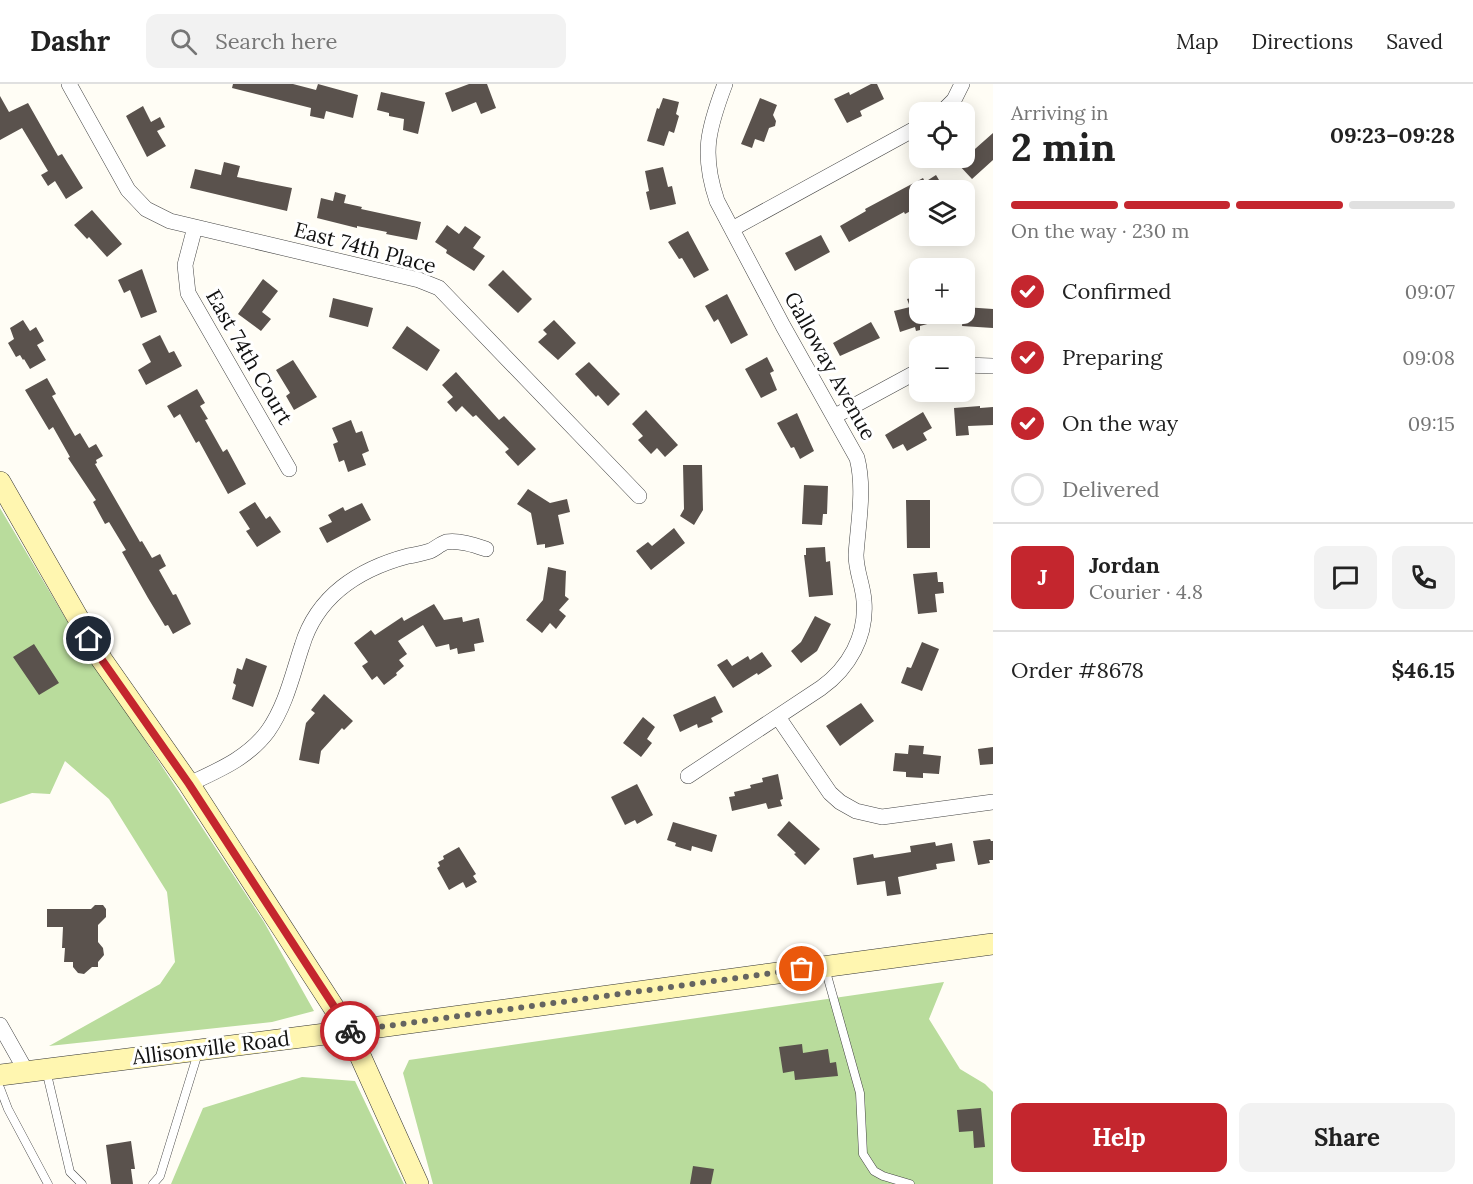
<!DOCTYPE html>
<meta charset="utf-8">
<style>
body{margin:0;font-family:Lora,serif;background:#f2f2f2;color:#222;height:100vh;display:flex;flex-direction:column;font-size:22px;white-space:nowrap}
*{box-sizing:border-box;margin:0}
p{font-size:20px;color:#767676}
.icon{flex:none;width:33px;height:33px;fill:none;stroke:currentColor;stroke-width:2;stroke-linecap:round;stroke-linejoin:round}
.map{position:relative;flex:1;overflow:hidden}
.drawer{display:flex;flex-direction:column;background:#fff;width:480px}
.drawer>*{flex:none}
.controls{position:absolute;left:909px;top:18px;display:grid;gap:12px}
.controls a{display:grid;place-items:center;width:66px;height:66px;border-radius:12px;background:#fff;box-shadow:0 3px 15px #0003;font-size:30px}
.pin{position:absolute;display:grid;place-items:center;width:51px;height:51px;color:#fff;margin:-26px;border:3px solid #fff;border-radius:50%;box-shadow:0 2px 6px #0007}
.courier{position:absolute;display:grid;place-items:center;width:60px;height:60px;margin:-30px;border:4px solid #c4262e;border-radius:50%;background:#fff;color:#222;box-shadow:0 2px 8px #0007}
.overview em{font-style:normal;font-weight:700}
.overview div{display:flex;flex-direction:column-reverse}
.overview{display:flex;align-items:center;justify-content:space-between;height:102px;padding:0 18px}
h1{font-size:39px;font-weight:700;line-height:45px}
.bar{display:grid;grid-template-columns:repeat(4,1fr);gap:9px 6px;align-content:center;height:72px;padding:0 18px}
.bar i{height:8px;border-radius:4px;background:#e0e0e0}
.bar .on{background:#c4262e}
.bar p{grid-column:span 4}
.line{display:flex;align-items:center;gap:15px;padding:0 18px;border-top:2px solid #e0e0e0}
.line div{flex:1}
.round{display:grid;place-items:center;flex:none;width:63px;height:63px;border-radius:12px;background:#f2f2f2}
ol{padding:0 18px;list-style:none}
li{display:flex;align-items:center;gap:18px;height:66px}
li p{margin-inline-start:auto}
li .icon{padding:6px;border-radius:50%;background:#c4262e;color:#fff;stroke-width:4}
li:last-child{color:#767676}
li i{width:33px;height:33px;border:3px solid #e0e0e0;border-radius:50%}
.action{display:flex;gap:12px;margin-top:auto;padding:12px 18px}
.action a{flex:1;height:69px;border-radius:12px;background:#c4262e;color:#fff;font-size:24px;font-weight:700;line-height:69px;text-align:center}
.action a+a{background:#f2f2f2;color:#222}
header{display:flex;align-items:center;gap:36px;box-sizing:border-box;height:84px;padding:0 30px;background:#fff;border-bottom:2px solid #e0e0e0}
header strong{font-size:28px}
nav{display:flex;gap:33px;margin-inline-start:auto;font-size:21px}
.search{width:420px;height:54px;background:#f2f2f2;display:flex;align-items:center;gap:15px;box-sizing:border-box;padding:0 21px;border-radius:12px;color:#767676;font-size:22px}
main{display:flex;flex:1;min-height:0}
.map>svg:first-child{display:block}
.forest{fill:#b9dc9c}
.building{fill:#5a524d}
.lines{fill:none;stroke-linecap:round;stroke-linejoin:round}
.lane-casing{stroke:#444;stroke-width:9}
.street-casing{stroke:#444;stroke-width:16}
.secondary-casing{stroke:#333;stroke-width:22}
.lane{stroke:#fff;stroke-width:8}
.street{stroke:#fff;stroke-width:15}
.secondary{stroke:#fff6b0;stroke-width:21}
.done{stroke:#646461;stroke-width:6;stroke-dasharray:0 10.8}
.route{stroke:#c4262e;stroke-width:8}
.labels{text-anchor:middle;stroke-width:6;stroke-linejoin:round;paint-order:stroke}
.street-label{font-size:21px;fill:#111;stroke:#fff}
</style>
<header>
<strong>Dashr</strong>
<div class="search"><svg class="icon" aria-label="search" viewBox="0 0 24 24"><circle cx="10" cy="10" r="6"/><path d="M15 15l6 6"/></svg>Search here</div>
<nav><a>Map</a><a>Directions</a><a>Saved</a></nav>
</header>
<main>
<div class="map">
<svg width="993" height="1100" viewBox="0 0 993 1100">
<rect width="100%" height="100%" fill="#fffdf5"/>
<path class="forest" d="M0,424L70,542L264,838L314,927L272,938L49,962L160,900L175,878L167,808L109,715L65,677L50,710L32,709L0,720Z
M944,898L929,935L960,985L985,1000L993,1008V1100H433L403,989L409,976Z
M302,993L355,997L404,1100H171L203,1024Z"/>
<path class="building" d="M233,0H293L316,6L318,0L358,11L353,34L326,27L324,35L310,32L311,24L232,4Z
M469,0H487L496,24L481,30L476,18L452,28L445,9Z
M871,0H877L884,15L860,27L862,32L847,39L834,15L849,8L850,11Z
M381,8L425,18L418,50L403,46L404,35L389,32V29L377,26Z
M0,12L9,28L28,19L58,72L62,70L83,104L66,115L55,97L48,102L41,91L48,87L22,44L0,56Z
M663,14L679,18L676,30L679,32L674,49L669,47L664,62L647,57L657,24L659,25Z
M760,14L777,21L773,31L776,37L775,42L769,44L764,58L755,55L752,64L741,60Z
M143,22L151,38L160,33L165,43L157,47L166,62L147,73L126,32Z
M993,49V76L972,95L958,80Z
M224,78L240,82L237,93L292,104L287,127L190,104L195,85L221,91Z
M663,83L668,103L672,102L676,120L650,126L646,108L649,107L645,87Z
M936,91L945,106H920V122L905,130L904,128L849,158L840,142L866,127L865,125L923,94L925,98Z
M335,108L346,111L344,119L362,123L361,125L421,138L417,156L386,150L387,148L357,142V144L317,134L321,114L333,117Z
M92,126L122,160L107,173L89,153L87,155L74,141Z
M447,141L459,150L465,142L481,153L473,164L485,172L474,187L446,169L447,166L435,158Z
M688,147L709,186L694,194L682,174L679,175L668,158Z
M821,151L830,168L795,187L785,169Z
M142,185L157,228L141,234L130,206L124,209L118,196Z
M503,186L532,215L518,229L488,201Z
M263,195L278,207L262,228L271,235L261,247L238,230Z
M727,210L748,251L731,260L718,235L714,238L705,222Z
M920,212V230H953V233L920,242V246L916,247L915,243L900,248L894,227L910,223L907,215Z
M333,214L373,224L368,243L329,233Z
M964,223L993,225V244L962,242Z
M23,236L30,247L36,243L44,257L37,261L46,276L30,285L24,275L23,276L20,271L16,273L8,259L14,255L10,244Z
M554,236L576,259L558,276L538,258L547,250L543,246Z
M871,238L880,254L840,272L833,259Z
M407,242L440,266L427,287L392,264Z
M160,251L169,269L174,267L182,282L146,301L138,286L151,278L142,260Z
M767,273L774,287L770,289L777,306L761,314L745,285Z
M293,276L317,313L294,326L286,312L290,309L276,286Z
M589,278L620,310L608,322L598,311L596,313L575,290Z
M456,288L499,336L504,332L536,365L518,382L505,368L509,365L476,331L473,333L462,322L456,328L447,318L453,313L442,301Z
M47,294L56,310L52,312L75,352L80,349L89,364L96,360L103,372L96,376L97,379L95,380L140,458L142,457L152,474L160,470L166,482L159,486L173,511L176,510L191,540L173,550L168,541L165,542L148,514L122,468L126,466L109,438L105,440L93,418L96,416L68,374L70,373L53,343L49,346L25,306Z
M197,305L205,319L200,322L208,335L205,336L223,368L227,365L246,400L228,410L199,357L196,359L180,330L174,334L167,322Z
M980,322V324L993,323V341L968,342L969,351L956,352L954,324Z
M646,326L678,361L665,373L657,364L651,370L638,356L643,352L632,340Z
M923,328L932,344L923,349L927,356L907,367L903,360L893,365L885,351Z
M797,329L814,367L800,375L794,363L791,364L777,339Z
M351,336L356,349L362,347L369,367L362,370L366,381L348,388L344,376L339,378L333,360L338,358L332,344Z
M683,381H702L703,426L694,441L680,432L684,425Z
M804,401L828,402L827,430H823L822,441L802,440Z
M528,405L550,419L567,415L570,428L558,431L564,460L545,464V460L537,461L531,429L517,420Z
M906,416H930V464H907Z
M255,418L266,435L270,432L281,448L257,463L246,447L250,445L239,428Z
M362,419L371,436L327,459L319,444L332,438L328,431L343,423L345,427Z
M674,444L685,459L651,486L636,467L648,458L652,462Z
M825,463L826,478L830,477L833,511L809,513L804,471H806V464Z
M548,483L566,487L565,512L569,515L559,526L566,532L556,545L550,539L542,549L526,536L543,516Z
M937,488L938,498H943L944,509L935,510L937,528L918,530L913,490Z
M434,520L444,536L462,533L463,538L479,534L484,558L474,560L475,567L458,570L457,564L450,566L449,560L436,563L423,541L398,557L407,570L399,576L404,582L396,589L397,591L384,601L377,592L372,596L362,582L368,578L354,559L371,546L375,551L402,533L404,537Z
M815,532L831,540L817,567L801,579L791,567L801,558Z
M922,558L939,565L922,607L901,599L907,583L911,584Z
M34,560L59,599L39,611L13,573Z
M762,568L772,582L758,591L757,589L733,604L717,581L727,575L732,582L748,572L750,576Z
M246,574L267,582L253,623L232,615L236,601L233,599L237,584L242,586Z
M324,610L353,637L344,646L342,644L321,667L319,680L299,676L306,639L315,629L311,626Z
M715,612L723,628L711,634L713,638L698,644L697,640L680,648L673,631Z
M861,619L874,637L840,662L826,642Z
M643,633L655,643L647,655L652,659L641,673L623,659Z
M909,661L924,662L923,670L941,672L939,690L923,689V694L906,693V688L893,687L895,669L908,670Z
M993,663V680L980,681L978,665Z
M778,690L783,715L780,716L782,722L768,725L766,719L732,727L729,713L735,712L734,708L751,704L750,701L763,698L762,694Z
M637,700L653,731L637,740L635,736L625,741L611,713Z
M789,737L820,765L805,781L794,770L796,769L777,751Z
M673,738L717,751L712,768L692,762L691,767L675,762L676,759L667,756Z
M990,755L991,757H993V776H989L990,779L978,781L973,757Z
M935,758L936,762L952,759L955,777L936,780L937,785L898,793L901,810L887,812L885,797L857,801L853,774L873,770L874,774L911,768L910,762Z
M459,763L476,790L473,792L477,798L466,804L463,798L449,806L437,784L440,782L438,778L444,775L443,772Z
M95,821H103L106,825V833L98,841V858L103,864L104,871L98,878V883H92L84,890L78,889L73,883V878H64L65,864H62L63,843H47V825H91Z
M802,960L803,969L828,965L830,979L836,978L838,992L795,996L794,987L783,989L779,963Z
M981,1024L985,1063L974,1064L973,1047L959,1048L957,1026Z
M131,1057L135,1085H131L133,1100H111L106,1061Z
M693,1082L714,1085L711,1100H690Z"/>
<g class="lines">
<g class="lane-casing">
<path id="lane" d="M825,884L860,1009L863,1070L874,1087L883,1092L910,1100
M46,986L70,1088L82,1100
M0,1004L8,1025L48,1100
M153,1100L160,1092L198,969"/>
</g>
<g class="street-casing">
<path id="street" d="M69,0L128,106L146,125L170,137L419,196L439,204L639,412
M942,28L954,16L962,0
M195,143L185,181L188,209L289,385
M732,145L920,42
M964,281L993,282
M835,332L920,286
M778,633L830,709L840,718L856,727L882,733L993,718
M688,692L821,604C849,584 867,552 864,517C863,501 856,487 856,471C858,440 865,405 857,374L783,242L717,117C701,70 708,45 725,0
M189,700C219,686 248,674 268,647C286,621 292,592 302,562C317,512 359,485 408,472C415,471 423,469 430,467C435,465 440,460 446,458C459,456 474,461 486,465
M0,941L26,987"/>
</g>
<g class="secondary-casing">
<path id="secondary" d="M0,398L102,576L189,700L349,947L418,1100
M0,991L349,947L993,860"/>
</g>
<use href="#lane" class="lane"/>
<use href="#street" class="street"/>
<use href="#secondary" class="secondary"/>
</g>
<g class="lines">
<path class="done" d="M350,947L802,885"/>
<path class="route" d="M89,555L102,576L189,700L350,947"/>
</g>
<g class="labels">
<g class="street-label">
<text transform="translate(365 164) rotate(15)" y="7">East 74th Place</text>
<text transform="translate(249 273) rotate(60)" y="7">East 74th Court</text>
<text transform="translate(830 282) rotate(61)" y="7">Galloway Avenue</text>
<text transform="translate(211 964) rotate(-7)" y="7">Allisonville Road</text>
</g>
</g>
</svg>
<div class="controls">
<a><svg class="icon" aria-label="locate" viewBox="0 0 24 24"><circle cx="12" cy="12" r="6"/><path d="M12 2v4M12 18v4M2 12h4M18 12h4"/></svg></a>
<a><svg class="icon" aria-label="layers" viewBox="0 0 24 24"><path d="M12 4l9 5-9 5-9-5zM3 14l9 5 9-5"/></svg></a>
<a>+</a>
<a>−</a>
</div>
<div class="pin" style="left:802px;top:885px;background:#ea580c"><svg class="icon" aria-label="bag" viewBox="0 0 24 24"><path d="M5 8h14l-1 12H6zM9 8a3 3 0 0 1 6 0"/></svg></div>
<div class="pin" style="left:89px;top:555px;background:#1f2937"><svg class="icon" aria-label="home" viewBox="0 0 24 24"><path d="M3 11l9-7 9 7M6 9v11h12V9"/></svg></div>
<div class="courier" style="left:350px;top:947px"><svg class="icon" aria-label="bike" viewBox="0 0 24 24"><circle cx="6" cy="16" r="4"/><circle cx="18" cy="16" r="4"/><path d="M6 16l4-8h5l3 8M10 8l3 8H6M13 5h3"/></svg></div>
</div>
<section class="drawer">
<div class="overview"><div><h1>2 min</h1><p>Arriving in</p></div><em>09:23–09:28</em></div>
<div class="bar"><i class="on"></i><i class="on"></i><i class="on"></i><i></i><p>On the way · 230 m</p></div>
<ol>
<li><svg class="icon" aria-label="check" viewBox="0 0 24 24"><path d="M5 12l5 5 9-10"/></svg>Confirmed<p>09:07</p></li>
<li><svg class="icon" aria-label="check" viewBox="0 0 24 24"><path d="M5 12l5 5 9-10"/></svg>Preparing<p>09:08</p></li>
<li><svg class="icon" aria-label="check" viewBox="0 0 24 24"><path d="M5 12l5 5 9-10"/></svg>On the way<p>09:15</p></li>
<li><i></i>Delivered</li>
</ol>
<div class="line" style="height:108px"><b class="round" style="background:#c4262e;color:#fff">J</b><div><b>Jordan</b><p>Courier · 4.8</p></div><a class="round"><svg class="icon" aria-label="chat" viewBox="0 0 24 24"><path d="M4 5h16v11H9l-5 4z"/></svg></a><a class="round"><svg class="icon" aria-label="phone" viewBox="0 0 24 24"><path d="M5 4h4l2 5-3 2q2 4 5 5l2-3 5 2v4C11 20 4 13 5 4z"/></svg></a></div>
<div class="line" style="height:78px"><div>Order #8678</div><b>$46.15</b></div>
<div class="action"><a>Help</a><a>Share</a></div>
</section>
</main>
